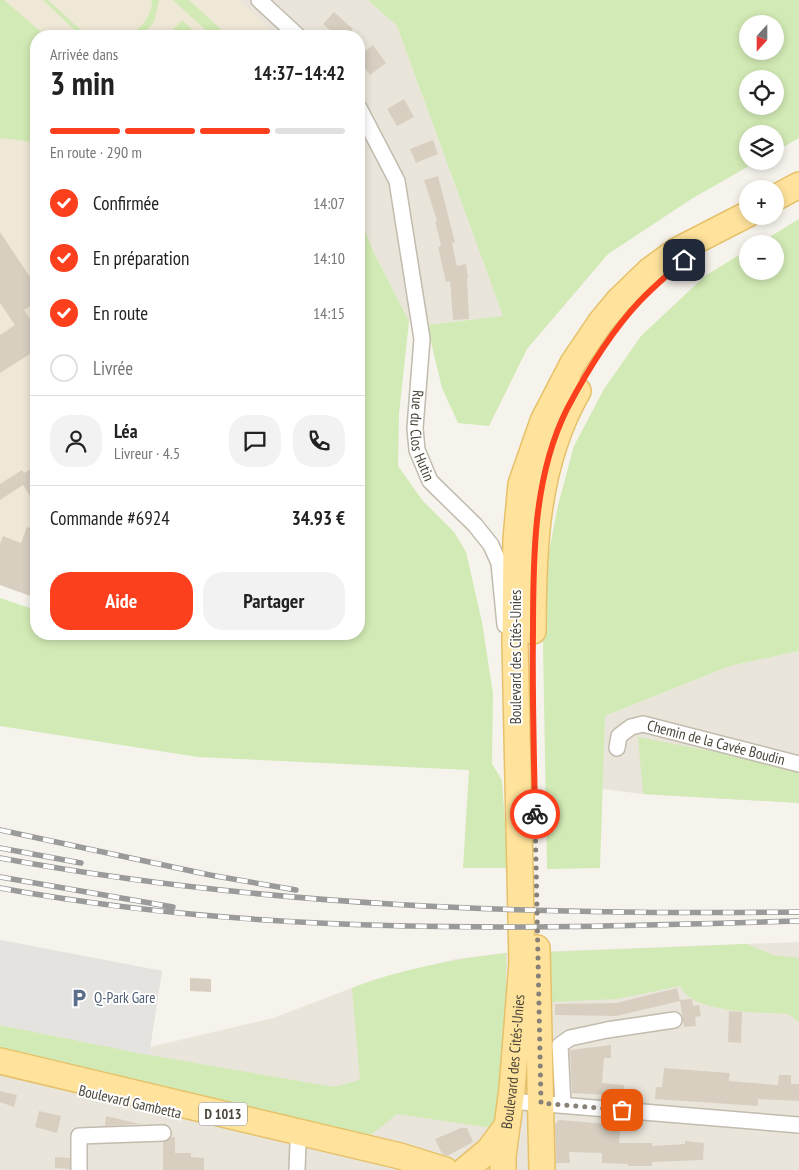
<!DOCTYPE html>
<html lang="fr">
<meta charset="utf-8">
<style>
body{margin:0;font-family:"PT Sans Narrow",sans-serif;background:#f2f2f2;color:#222;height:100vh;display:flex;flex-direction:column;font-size:19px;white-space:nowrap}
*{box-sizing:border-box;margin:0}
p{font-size:16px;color:#767676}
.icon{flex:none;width:28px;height:28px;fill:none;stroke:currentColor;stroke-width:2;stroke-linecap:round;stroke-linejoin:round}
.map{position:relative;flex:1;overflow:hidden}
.details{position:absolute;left:30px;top:30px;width:335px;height:610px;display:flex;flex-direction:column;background:#fff;border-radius:20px;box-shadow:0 2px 8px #0003}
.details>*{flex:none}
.needle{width:32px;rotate:201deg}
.fabs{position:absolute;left:739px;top:15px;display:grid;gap:10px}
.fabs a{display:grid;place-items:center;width:45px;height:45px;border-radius:50%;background:#fff;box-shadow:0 2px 8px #0003;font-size:25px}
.pin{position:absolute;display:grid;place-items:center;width:42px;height:42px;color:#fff;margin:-21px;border-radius:10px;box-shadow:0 2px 8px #0006}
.courier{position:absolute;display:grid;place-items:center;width:50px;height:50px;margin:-25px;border:4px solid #fc3f1d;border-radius:50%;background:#fff;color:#222;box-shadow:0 1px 6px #0007}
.headline em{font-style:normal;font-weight:600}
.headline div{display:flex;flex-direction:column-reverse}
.headline{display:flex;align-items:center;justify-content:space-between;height:85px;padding:0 20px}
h1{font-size:32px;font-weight:600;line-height:38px}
.bar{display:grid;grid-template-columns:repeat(4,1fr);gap:8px 5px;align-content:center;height:60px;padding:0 20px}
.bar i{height:6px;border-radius:4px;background:#e0e0e0}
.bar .current{background:#fc3f1d}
.bar p{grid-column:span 4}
.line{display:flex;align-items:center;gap:12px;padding:0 20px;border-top:1px solid #e0e0e0}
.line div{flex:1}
.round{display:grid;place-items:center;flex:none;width:52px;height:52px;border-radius:20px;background:#f2f2f2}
ol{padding:0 20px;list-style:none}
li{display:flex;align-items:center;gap:15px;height:55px}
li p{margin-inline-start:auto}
li .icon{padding:5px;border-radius:50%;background:#fc3f1d;color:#fff;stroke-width:4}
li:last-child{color:#767676}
li i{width:28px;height:28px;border:2px solid #e0e0e0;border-radius:50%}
.cta{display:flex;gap:10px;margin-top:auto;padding:10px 20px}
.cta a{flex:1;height:58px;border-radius:20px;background:#fc3f1d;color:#fff;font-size:20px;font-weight:600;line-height:58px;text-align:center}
.cta a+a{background:#f2f2f2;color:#222}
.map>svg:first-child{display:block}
.residential{fill:#eae5da}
.education{fill:#efe8d6}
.green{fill:#d2eab5;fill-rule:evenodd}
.parking{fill:#e5e3e0}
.building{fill:#d8cfc1}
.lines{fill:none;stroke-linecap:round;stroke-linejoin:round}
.street-casing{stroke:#c2bbae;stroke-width:18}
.primary-casing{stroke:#e6c16a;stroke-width:28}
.street{stroke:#fff;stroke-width:15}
.primary{stroke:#ffe39c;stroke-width:25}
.rail-casing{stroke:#9a9a9a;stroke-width:5.5}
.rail{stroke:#fff;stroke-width:4;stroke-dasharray:11;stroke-linecap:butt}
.done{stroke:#878178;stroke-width:5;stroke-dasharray:0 9}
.route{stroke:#fc3f1d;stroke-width:6}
.labels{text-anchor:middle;stroke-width:4;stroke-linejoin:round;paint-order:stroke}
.shield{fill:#fff;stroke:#817c74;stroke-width:1}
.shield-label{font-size:14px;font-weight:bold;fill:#4b4439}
.street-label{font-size:15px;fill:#4b4439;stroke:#fff}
.service-label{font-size:15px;fill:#4e5e75;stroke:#fff;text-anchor:start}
</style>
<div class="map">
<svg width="799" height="1170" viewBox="0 0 799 1170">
<rect width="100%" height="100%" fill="#f6f3ec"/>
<path class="residential" d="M4,0H368L397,26L503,316L427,325L409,321L374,253L359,263V36H46Z
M799,651V803L643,794L602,789L605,716L730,666Z
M0,940L162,971L150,1047L273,1018L373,980L456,959L506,953L799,942V1170H0Z"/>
<path class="education" d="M0,0H238L278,36H36V598L0,585Z"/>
<path class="green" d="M0,0H4L46,36H36V146L33,142L0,138Z
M43,0H48L83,32L90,36H81Z
M152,0H159L154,22L142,36H128C142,28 152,16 152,0Z
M173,0H189L228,36H212Z
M368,0H799V138L775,152V134H748V161H758L693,198L608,254L527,349L489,426L458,423L442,388L427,325L503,316L397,26ZM748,24H775V51H748ZM748,79H775V106H748Z
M182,20L199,36H167Z
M359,215L374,253L409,321L399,414L398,466L423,501L454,532L466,552L482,622L493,694L492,764L502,780L508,868H463L469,770L198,757L0,726V598L36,610V634H359Z
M799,219V651L730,666L605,716L600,868L547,869L542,588L558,505L574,446L604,389L641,336L705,276L747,250L748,271H775V244H758Z
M638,737L799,768V803L643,794Z
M747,944L773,955L799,958V1022L788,1014C761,1012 692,1014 680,986L617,999L550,1002V952Z
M506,953V1069L492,1128L397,1114L362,1142L0,1056V1025L149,1055L334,1087L360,1080L352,988C401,969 454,959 506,953Z"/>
<path class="parking" d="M0,940L162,971L149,1055L0,1025Z"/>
<path class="building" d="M334,12L353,29L346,36H337L323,24Z
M373,45L386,63L370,75L359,61L362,59L360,55Z
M404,99L414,117L397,126L387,109Z
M433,140L438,154L416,163L410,149Z
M438,176L455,242L452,243L457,266L466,264L468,277H467L469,319L453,320L450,281L446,282L438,247L441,246L435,221H437L424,180Z
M0,232L36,286V302L24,310L36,328V350L0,373V335L15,325L0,303Z
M31,469L36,479V505L23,485L0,500V484L22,470L24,473Z
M27,527L36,530V598L0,585V544L3,536L21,543Z
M190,978L211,979V992L190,991Z
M677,988L680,1001L616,1016L555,1015V1004L616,1003Z
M692,999L693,1006L699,1005L701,1016L695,1017L696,1026L684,1027L680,1000Z
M729,1011L742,1012L741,1043L728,1042Z
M611,1045V1058H604L602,1083L624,1085L623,1096L572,1093L570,1050Z
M664,1068L730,1073L729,1081L778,1085L779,1075H791V1084H799V1101L758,1099V1106L655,1099L656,1087H662Z
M0,1091L17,1095L14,1107L0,1102Z
M39,1111L61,1116L57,1133L35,1127Z
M106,1116L140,1124L105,1126Z
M559,1120L621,1125L619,1143H652V1146L685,1144V1141L704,1143L703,1160L652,1162V1166H628V1164L602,1163V1153L569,1152L570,1163H556L555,1124Z
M461,1128H467L473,1142L447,1156L442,1154L435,1139Z
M171,1137H175V1153H191V1157L204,1158V1170H163V1142Z
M55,1157L70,1158V1169L55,1168Z"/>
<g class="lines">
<g class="street-casing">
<g id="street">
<path d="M259,0L298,36"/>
<path id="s1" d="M359,108L397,181L422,339L415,428L417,450L430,481L475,525L491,545L499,563L505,625"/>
<path id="s2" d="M617,748L619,736L631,727L643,724L799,764"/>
<path d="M510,1101L799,1125"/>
<path d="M563,1105L560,1045L570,1038L607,1030L674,1020"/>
<path d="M79,1170V1136L163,1133"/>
<path d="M297,1170L298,1143"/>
</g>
</g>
<g class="primary-casing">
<g id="primary">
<path d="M775,198L799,185"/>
<path d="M533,631C533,548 536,464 578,391"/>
<path d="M537,948L542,1170"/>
<path d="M0,1061L400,1156L445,1170"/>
<path d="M465,1170L489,1150L506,1127"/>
<path id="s3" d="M503,1170V1156L512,1089L522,963L515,642L516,539L521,484L543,421L573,363L600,323L619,300L649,271L676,251L748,214"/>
</g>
</g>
<use href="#street" class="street"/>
<use href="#primary" class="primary"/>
<g class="rail-casing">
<path id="rail" d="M0,830L210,875L296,890
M0,848L81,863
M0,858C263,907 532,915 799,912
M0,877L173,907
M0,888C266,937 530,929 799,921"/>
</g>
<use href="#rail" class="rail"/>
</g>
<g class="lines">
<path class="done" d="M535,814L541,1103L622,1110"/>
<path class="route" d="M535,814C534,753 532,692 533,632C533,558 533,477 567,409C587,371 610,333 639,302C653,287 669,274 684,260"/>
</g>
<defs>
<g id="parking-bare" transform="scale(1.5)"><path d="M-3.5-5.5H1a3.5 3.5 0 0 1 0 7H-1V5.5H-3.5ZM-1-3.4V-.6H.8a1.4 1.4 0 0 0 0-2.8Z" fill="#5c6f8a" stroke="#fff" stroke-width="2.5" paint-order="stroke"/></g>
</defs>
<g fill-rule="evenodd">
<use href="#parking-bare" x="79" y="998"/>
</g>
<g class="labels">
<rect class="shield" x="199" y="1102.5" width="48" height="23" rx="4"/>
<g class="shield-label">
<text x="223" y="1119">D 1013</text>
</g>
<g class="street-label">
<text dy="5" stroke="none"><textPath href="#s1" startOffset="340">Rue du Clos Hutin</textPath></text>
<text transform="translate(516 657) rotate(-90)" y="5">Boulevard des Cités-Unies</text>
<text dy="5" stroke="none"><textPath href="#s2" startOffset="115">Chemin de la Cavée Boudin</textPath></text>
<text dy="5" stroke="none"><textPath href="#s3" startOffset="109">Boulevard des Cités-Unies</textPath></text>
<text transform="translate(130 1102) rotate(13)" y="5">Boulevard Gambetta</text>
</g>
<g class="service-label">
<text x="94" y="1003">Q-Park Gare</text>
</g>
</g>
</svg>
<div class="fabs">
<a><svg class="needle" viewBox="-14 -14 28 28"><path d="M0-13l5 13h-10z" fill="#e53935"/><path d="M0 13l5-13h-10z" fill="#767676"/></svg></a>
<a><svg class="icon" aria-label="locate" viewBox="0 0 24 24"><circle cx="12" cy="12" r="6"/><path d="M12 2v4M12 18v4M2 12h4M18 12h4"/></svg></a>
<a><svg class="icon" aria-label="layers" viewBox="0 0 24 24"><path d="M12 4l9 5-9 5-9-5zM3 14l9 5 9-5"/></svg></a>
<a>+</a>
<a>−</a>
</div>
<div class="pin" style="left:622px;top:1110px;background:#ea580c"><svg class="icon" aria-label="bag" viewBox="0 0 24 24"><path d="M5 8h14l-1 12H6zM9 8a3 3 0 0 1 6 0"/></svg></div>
<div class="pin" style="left:684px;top:260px;background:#1f2937"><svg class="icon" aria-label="home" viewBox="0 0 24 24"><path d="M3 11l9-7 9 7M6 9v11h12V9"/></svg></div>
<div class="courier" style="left:535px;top:814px"><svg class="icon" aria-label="bike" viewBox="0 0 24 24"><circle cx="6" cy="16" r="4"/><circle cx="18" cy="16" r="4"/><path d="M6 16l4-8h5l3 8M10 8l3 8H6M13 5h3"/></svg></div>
<section class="details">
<div class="headline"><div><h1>3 min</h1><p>Arrivée dans</p></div><em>14:37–14:42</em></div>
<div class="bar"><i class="current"></i><i class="current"></i><i class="current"></i><i></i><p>En route · 290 m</p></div>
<ol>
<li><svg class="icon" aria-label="check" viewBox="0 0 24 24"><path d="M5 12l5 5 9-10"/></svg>Confirmée<p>14:07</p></li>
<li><svg class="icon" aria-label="check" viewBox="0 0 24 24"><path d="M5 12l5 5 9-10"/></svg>En préparation<p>14:10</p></li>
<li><svg class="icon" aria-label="check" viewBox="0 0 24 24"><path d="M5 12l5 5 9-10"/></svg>En route<p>14:15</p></li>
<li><i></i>Livrée</li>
</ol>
<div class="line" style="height:90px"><a class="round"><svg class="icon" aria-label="person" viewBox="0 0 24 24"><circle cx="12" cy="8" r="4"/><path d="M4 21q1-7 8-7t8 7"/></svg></a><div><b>Léa</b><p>Livreur · 4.5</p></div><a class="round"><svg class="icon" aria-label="chat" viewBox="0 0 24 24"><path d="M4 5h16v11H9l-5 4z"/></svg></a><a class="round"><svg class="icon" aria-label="phone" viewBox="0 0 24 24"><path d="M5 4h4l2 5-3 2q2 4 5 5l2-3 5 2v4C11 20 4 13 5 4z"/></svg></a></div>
<div class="line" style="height:65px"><div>Commande #6924</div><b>34.93 €</b></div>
<div class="cta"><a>Aide</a><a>Partager</a></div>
</section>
</div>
